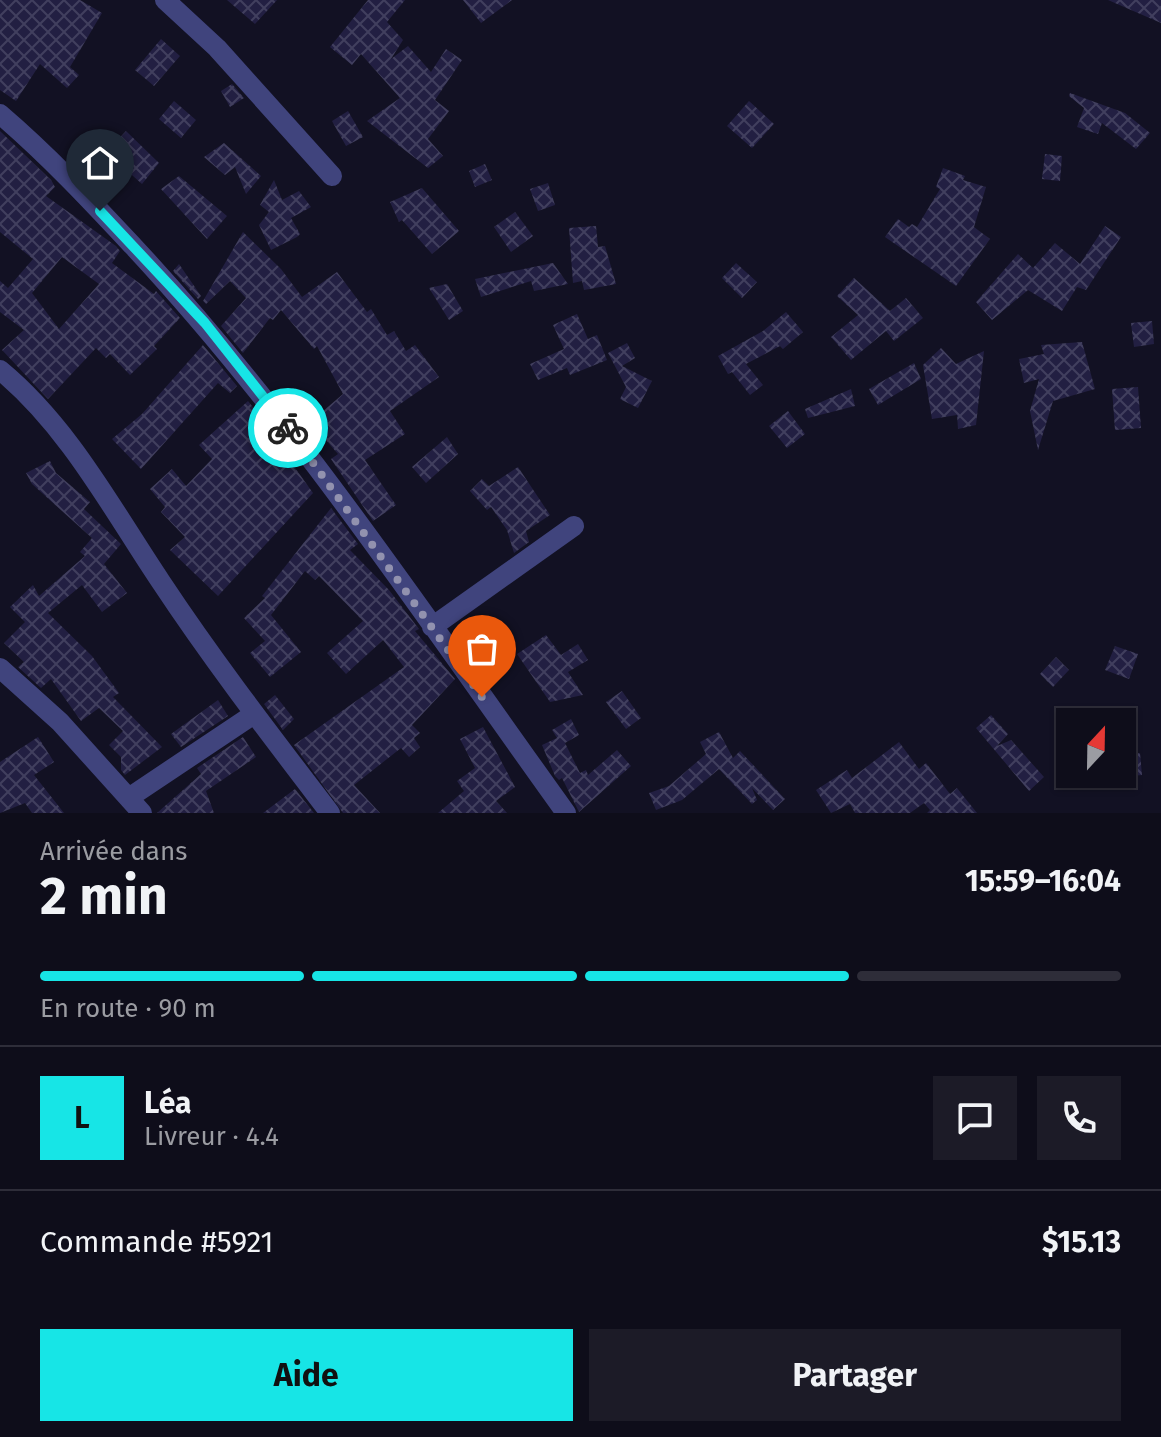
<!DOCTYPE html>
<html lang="fr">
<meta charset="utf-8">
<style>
body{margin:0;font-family:"Fira Sans",sans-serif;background:#1c1b27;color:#f1f3f6;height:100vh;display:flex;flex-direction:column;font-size:30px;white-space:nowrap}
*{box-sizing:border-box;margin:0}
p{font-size:26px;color:#9b9ca2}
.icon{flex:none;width:44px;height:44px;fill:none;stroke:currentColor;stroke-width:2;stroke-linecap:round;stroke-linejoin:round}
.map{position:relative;height:813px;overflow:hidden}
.side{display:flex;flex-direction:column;background:#0e0d1a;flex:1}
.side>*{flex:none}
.needle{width:52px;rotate:22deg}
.tools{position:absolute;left:1056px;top:708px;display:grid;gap:16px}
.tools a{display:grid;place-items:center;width:80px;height:80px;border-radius:0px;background:#0e0d1a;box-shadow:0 2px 6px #0004,0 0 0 2px #2e2d39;font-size:40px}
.pin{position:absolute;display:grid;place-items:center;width:68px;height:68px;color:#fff;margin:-82px -34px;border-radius:50% 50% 50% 0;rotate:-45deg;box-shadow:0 0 8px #0007}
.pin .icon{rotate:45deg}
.courier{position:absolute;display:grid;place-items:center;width:80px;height:80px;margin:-40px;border:6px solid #17e5e6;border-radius:50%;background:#fff;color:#222;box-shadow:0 2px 10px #0007}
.summary em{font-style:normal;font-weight:700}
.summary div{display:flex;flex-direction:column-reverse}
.summary{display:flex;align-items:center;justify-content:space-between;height:136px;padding:0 40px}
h1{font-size:52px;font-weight:700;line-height:60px}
.bar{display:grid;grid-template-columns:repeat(4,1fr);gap:12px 8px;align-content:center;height:96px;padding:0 40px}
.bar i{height:10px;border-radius:6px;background:#2e2d39}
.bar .selected{background:#17e5e6}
.bar p{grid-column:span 4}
.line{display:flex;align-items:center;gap:20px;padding:0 40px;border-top:2px solid #2e2d39}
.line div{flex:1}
.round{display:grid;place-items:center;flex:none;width:84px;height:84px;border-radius:0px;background:#1c1b27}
.action{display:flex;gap:16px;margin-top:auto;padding:16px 40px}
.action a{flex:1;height:92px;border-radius:0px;background:#17e5e6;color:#111;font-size:32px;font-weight:700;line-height:92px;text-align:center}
.action a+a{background:#1c1b27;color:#f1f3f6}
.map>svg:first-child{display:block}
.building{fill:url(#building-cross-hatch);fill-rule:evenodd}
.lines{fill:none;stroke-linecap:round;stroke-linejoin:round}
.minor{stroke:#40447d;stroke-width:20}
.done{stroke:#9292af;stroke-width:8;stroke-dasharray:0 14.4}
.route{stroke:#17e5e6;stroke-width:10}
</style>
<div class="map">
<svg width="1161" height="813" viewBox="0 0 1161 813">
<defs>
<pattern id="building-cross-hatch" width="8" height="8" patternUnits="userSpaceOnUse" patternTransform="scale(2)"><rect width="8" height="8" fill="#221f42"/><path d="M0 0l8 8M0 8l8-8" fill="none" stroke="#413f5e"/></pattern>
</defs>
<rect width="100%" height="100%" fill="#121123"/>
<path class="building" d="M0,0H80L102,13L70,67L79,75L67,88L40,64L16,101L0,90Z
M227,0H277L255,24Z
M368,0H405L387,22L403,40L391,59L408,46L431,72L446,49L462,60L435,100L449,111L428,139L443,156L428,168L367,121L400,98L361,54L352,65L330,47Z
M463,0H512L481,23Z
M1108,0H1161V23Z
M161,39L180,56L154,86L135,70Z
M232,84L244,98L230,107L221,91Z
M1070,93L1125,113L1150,133L1136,149L1102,123L1098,134L1077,127L1084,108L1069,96Z
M174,101L196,120L181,138L159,119Z
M749,101L774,124L752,148L727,126Z
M348,111L363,137L346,146L332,121Z
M0,131L51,180L55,187L46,196L116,246L120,251L112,263L154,294L156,291L180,318L154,346L157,349L130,375L110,354L106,358L96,348L48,399L2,350L24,330L0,312V281L8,288L33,259L0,232ZM62,257L99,284L59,329L32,293Z
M126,131L159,163L142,184L106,152Z
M224,143L261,176L246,194L235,167L225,175L204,157Z
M1045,154L1062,156L1060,181L1042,179Z
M485,164L492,180L475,187L469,171Z
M943,168L965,176L963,180L986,187L974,227L990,239L956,286L885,237L898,219L909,227L912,224L917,227L940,189L936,187Z
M179,176L227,216L207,239L161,189Z
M274,180L282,200L299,191L311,207L291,218L300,234L297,237L271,250L259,225L269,212L260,205Z
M548,183L555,205L538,211L530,189Z
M422,188L459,231L432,254L402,220L399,222L390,202Z
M515,212L533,236L511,252L494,227Z
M596,226L598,247L605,246L616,284L584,290L582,281L573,283L569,228Z
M1105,226L1121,237L1086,290L1077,287L1062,311L1028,290L992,320L976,302L1018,254L1033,268L1055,243L1080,264Z
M243,232L281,269L302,297L337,272L367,312L371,309L387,335L394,331L406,351L415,345L439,377L390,411L405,434L365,460L396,505L373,521L331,459L338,454L310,422L303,428L286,406L291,400L286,395L293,388L322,412L343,394L317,346L314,349L281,310L273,320L270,318L243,353L221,326L246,298L230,281L206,304L203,301Z
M553,263L568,284L534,291L531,281L481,297L475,279Z
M736,263L757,282L742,298L722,278Z
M179,264L201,296L198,299L173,271Z
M854,278L890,311L906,298L923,318L894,341L886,331L851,360L831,337L858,315L837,296Z
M447,284L463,311L449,320L429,288Z
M786,312L803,332L783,349L780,346L746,364L763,385L750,395L732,372L728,374L718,356L763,331Z
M577,314L588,339L597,335L607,360L570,375L567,368L538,380L530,364L564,349L553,325Z
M1152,321L1154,344L1134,347L1131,323Z
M1082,342L1095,389L1053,401L1038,450L1030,411L1039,379L1024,383L1019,359L1044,354L1041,345Z
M627,343L635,358L622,366L652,381L638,408L620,399L626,387L608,353Z
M203,345L237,386L230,393L218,383L141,469L112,439L142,414Z
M941,348L956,364L984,351L976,425L958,429L957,415L932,419L923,365Z
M914,363L921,379L878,405L869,389Z
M1138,387L1141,428L1115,430L1112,389Z
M851,389L855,406L808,418L805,409Z
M248,401L296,461L293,465L313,493L218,596L170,550L185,537L161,512L165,507L150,489L172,469L186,486L212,459L199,445Z
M788,411L805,434L787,448L769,426Z
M447,437L458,454L426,483L412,467Z
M50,461L56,473L90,502L84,509L121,544L104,564L127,593L102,612L82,585L48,613L92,656L119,693L113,697L162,747L125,775L121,770V757L109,745L123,731L99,708L81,721L51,679L41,688L18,667L24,662L4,643L25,622L10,607L33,585L39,596L85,556L80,552L92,538L32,484L26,473Z
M518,467L550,515L526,531L529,542L514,553L507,530L491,507L487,510L470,491L482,479L489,486Z
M331,508L358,544L350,550L389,590L419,629L415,631L455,679L412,725L420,733L414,738L420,747L409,757L401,748L354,785L380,813H343L294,745L404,667L383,640L346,674L327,653L363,621L319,576L315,580L305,571L271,615L301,652L270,677L250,653L265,641L244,618L265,598L262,596Z
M546,635L561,655L578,644L588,660L568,672L583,695L550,702L517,654Z
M1115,646L1138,654L1129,679L1105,670Z
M1056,657L1069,670L1053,687L1040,674Z
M622,691L641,718L626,729L606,702Z
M275,695L294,719L283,730L264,704Z
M218,700L228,716L181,747L171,734Z
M991,715L1008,734L997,746L1011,740L1044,777L1029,791L976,728Z
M571,719L579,735L565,743L580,773L586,770L588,775L617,750L631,766L579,812L562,778L559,780L555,776L542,745L557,738L552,730Z
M483,727L515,787L496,801L507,813H438L464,791L457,781L475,768L460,739Z
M719,732L733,758L740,751L785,799L773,810L752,788L757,800L752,804L719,769L682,800L656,810L649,793L669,786L706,754L700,742Z
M38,737L54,762L34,775L64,813H32L25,803L0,813V762Z
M243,737L256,757L206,791L214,813H157L201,774L197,768Z
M899,742L919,769L926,763L950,794L957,788L977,813H927L930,810L924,803L910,813H855L850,804L831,813L816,790L847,770L852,778Z
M1140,753L1142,775L1122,777V755Z
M295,789L314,813H263Z"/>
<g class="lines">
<path class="minor" d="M165,0L217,48L332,176
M0,114C48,155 90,200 133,246C295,420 427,620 566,813
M0,370C69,427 112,509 161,582C214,662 272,737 330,813
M432,627L574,526
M0,668L60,722L142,813
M130,797L254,714"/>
</g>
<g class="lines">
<path class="done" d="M288,428L482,697"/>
<path class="route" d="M100,211L205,323L288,428"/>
</g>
</svg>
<div class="tools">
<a><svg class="needle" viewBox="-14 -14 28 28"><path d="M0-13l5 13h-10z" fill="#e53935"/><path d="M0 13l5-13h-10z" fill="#9b9ca2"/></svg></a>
</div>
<div class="pin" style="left:482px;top:697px;background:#ea580c"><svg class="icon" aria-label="bag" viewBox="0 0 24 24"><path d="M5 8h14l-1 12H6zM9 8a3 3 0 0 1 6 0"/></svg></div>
<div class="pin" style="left:100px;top:211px;background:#1f2937"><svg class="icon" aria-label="home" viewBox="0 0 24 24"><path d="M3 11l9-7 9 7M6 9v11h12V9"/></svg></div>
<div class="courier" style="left:288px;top:428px"><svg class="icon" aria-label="bike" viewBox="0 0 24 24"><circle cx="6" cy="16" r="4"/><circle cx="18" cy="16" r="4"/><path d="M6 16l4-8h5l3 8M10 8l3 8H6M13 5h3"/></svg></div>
</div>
<section class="side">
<div class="summary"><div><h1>2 min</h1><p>Arrivée dans</p></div><em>15:59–16:04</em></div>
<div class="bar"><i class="selected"></i><i class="selected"></i><i class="selected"></i><i></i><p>En route · 90 m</p></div>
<div class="line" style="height:144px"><b class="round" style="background:#17e5e6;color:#111">L</b><div><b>Léa</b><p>Livreur · 4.4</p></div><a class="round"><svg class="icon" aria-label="chat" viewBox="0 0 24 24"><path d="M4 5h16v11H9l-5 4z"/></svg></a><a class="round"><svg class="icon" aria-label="phone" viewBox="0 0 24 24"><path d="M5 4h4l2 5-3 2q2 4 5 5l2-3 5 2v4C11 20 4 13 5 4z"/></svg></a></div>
<div class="line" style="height:104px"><div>Commande #5921</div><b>$15.13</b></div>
<div class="action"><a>Aide</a><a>Partager</a></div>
</section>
